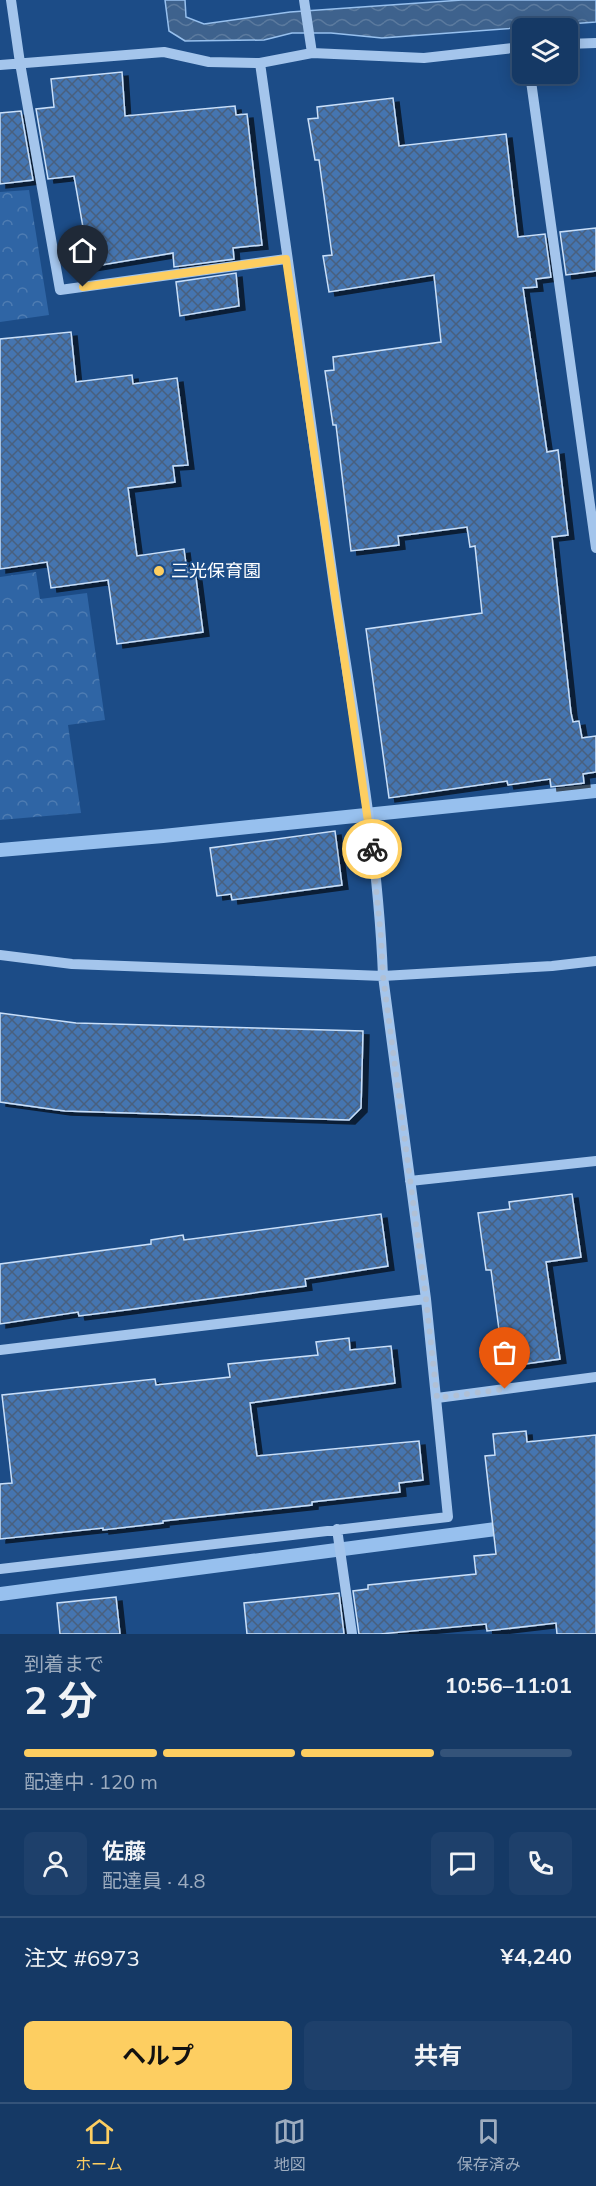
<!DOCTYPE html>
<html lang="ja">
<meta charset="utf-8">
<style>
body{margin:0;font-family:Mulish,"Noto Sans JP",sans-serif;background:#1e406b;color:#f1f3f6;height:100vh;display:flex;flex-direction:column;font-size:22px;white-space:nowrap}
*{box-sizing:border-box;margin:0}
p{font-size:20px;color:#9dacbf}
.icon{flex:none;width:33px;height:33px;fill:none;stroke:currentColor;stroke-width:2;stroke-linecap:round;stroke-linejoin:round}
.map{position:relative;height:1634px;overflow:hidden}
.drawer{display:flex;flex-direction:column;background:#153965;flex:1}
.drawer>*{flex:none}
.buttons{position:absolute;left:512px;top:18px;display:grid;gap:12px}
.buttons a{display:grid;place-items:center;width:66px;height:66px;border-radius:9px;background:#153965;box-shadow:0 3px 15px #0003,0 0 0 2px #345379;font-size:30px}
.pin{position:absolute;display:grid;place-items:center;width:51px;height:51px;color:#fff;margin:-62px -26px;border-radius:50% 50% 50% 0;rotate:-45deg;box-shadow:0 0 6px #0007}
.pin .icon{rotate:45deg}
.courier{position:absolute;display:grid;place-items:center;width:60px;height:60px;margin:-30px;border:4px solid #fdce61;border-radius:50%;background:#fff;color:#222;box-shadow:0 2px 8px #0007}
.summary em{font-style:normal;font-weight:700}
.summary div{display:flex;flex-direction:column-reverse}
.summary{display:flex;align-items:center;justify-content:space-between;height:102px;padding:0 24px}
h1{font-size:39px;font-weight:700;line-height:45px}
.bar{display:grid;grid-template-columns:repeat(4,1fr);gap:9px 6px;align-content:center;height:72px;padding:0 24px}
.bar i{height:8px;border-radius:4px;background:#345379}
.bar .current{background:#fdce61}
.bar p{grid-column:span 4}
.line{display:flex;align-items:center;gap:15px;padding:0 24px;border-top:2px solid #345379}
.line div{flex:1}
.round{display:grid;place-items:center;flex:none;width:63px;height:63px;border-radius:9px;background:#1e406b}
.primary-button{display:flex;gap:12px;margin-top:auto;padding:12px 24px}
.primary-button a{flex:1;height:69px;border-radius:9px;background:#fdce61;color:#111;font-size:24px;font-weight:700;line-height:69px;text-align:center}
.primary-button a+a{background:#1e406b;color:#f1f3f6}
.menu{display:flex;justify-content:space-around;align-items:center;height:84px;border-top:2px solid #345379;background:#153965;font-size:16px;color:#9dacbf}
.menu a{display:grid;justify-items:center;gap:3px}
.menu .current{color:#fdce61}
.map>svg:first-child{display:block}
.park{fill:url(#park-crowns)}
.water{fill:url(#water-waves);stroke:#97c0ee;stroke-width:1.5}
.lines{fill:none;stroke-linecap:round;stroke-linejoin:round}
.stream{stroke:#97c0ee;stroke-width:14}
.building{fill:url(#building-cross-hatch);stroke:#c9dff9;stroke-width:1.5;filter:url(#shadow)}
.minor{stroke:#a4c5ec;stroke-width:10}
.done{stroke:#b0c0d5;stroke-width:6;stroke-dasharray:0 10.8}
.route{stroke:#fdce61;stroke-width:8}
.poi-dot{fill:#fdce61;stroke:#1c4c87;stroke-width:2}
.labels{text-anchor:middle;stroke-width:4.5;stroke-linejoin:round;paint-order:stroke}
.poi-label{font-size:18px;fill:#fff;stroke:#1c4c87;text-anchor:start}
</style>
<div class="map">
<svg width="596" height="1634" viewBox="0 0 596 1634">
<defs>
<pattern id="park-crowns" width="20" height="18" patternUnits="userSpaceOnUse" patternTransform="scale(1.5)"><rect width="20" height="18" fill="#2f65a5"/><path d="M2 6a3 3 0 1 1 6 0M12 15a3 3 0 1 1 6 0" fill="none" stroke="#4e7cb2"/></pattern>
<pattern id="water-waves" width="16" height="10" patternUnits="userSpaceOnUse" patternTransform="scale(1.5)"><rect width="16" height="10" fill="#3e628d"/><path d="M0 5q4-4 8 0t8 0" fill="none" stroke="#5b7a9e"/></pattern>
<pattern id="building-cross-hatch" width="8" height="8" patternUnits="userSpaceOnUse" patternTransform="scale(1.5)"><rect width="8" height="8" fill="#4475b0"/><path d="M0 0l8 8M0 8l8-8" fill="none" stroke="#48607e"/></pattern>
<filter id="shadow"><feDropShadow dx="6" dy="4" stdDeviation="0" flood-color="#0009"/></filter>
</defs>
<rect width="100%" height="100%" fill="#1c4c87"/>
<path class="park" d="M29,190L49,315L0,322V192Z
M36,572L40,599L87,593L105,720L68,725L81,813L0,820V577Z"/>
<path class="water" d="M165,0H185L186,17L204,24L290,12L462,0H596V22L382,38L331,33H292L264,40L185,41L169,31Z"/>
<g class="lines">
<path class="stream" d="M0,850L163,836L596,791
M0,1594L511,1527"/>
</g>
<path class="building" d="M122,72L125,116L235,106L236,115L247,114L262,245L233,248L234,259L174,267L173,253L90,267L74,176L48,179L36,109L54,107L51,79Z
M393,98L399,146L506,134L518,237L545,234L551,277L536,279L537,287L523,288L547,452L558,450L568,535L552,537L571,713L573,722L579,721L582,738L596,736V772L583,774L584,783L551,787L550,779L508,785L507,781L389,798L366,629L482,613L475,546L470,547L467,527L398,536L399,545L351,551L336,425H333L325,371L334,370L333,357L441,342L434,275L329,292L323,256L332,255L319,160H315L308,119L318,118L317,107Z
M21,111L33,180L0,184V113Z
M596,228V271L566,275L560,232Z
M236,273L239,306L180,316L176,282Z
M71,332L76,382L132,375L133,384L177,378L188,465L173,466L175,482L128,488L137,556L184,549L187,572L195,570L203,632L117,644L108,580L51,588L47,562L0,569V339Z
M335,831L342,885L232,900L231,894L217,896L210,848Z
M0,1013L76,1023L363,1031L361,1108L349,1120L65,1111L0,1102Z
M572,1194L581,1257L546,1262L560,1359L504,1367L491,1270H486L478,1213L510,1209L509,1202Z
M381,1214L388,1266L305,1279L306,1286L126,1310L79,1316L78,1312L0,1324V1264L151,1244V1240L183,1235L184,1240Z
M349,1338L350,1350L391,1346L395,1383L250,1403L257,1456L419,1441L423,1480L399,1483L400,1492L312,1502V1505L163,1521V1523L103,1530V1528L0,1539V1484L12,1483L2,1395L155,1379L156,1385L230,1377L228,1364L318,1355L316,1342Z
M526,1431L527,1442L596,1435V1634H557L556,1623L487,1631L486,1624L380,1634H359L353,1591L368,1589V1585L476,1574L474,1556L496,1554L485,1456L495,1455L493,1434Z
M339,1593L344,1634H247L244,1603Z
M116,1597L120,1634H60L57,1603Z"/>
<g class="lines">
<path class="minor" d="M11,0L20,63L60,290L286,259
M304,0L312,53
M567,44L596,43
M0,65L164,52L209,62L260,63L312,53L424,58L522,47
M530,74L596,548
M0,955L72,964L383,976L552,966L596,961
M410,1181L596,1161
M0,1350L426,1299
M437,1398L596,1377
M337,1529L352,1634
M0,1569L448,1517L426,1299L383,976C378,850 355,724 336,600C310,421 284,242 260,63"/>
</g>
<g class="lines">
<path class="done" d="M372,849L381,937L383,976L426,1299L437,1398L505,1389"/>
<path class="route" d="M83,287L286,259L372,849"/>
</g>
<circle class="poi-dot" cx="159" cy="571" r="6"/>
<g class="labels">
<g class="poi-label">
<text x="171" y="577">三光保育園</text>
</g>
</g>
</svg>
<div class="buttons">
<a><svg class="icon" aria-label="layers" viewBox="0 0 24 24"><path d="M12 4l9 5-9 5-9-5zM3 14l9 5 9-5"/></svg></a>
</div>
<div class="pin" style="left:505px;top:1389px;background:#ea580c"><svg class="icon" aria-label="bag" viewBox="0 0 24 24"><path d="M5 8h14l-1 12H6zM9 8a3 3 0 0 1 6 0"/></svg></div>
<div class="pin" style="left:83px;top:287px;background:#1f2937"><svg class="icon" aria-label="home" viewBox="0 0 24 24"><path d="M3 11l9-7 9 7M6 9v11h12V9"/></svg></div>
<div class="courier" style="left:372px;top:849px"><svg class="icon" aria-label="bike" viewBox="0 0 24 24"><circle cx="6" cy="16" r="4"/><circle cx="18" cy="16" r="4"/><path d="M6 16l4-8h5l3 8M10 8l3 8H6M13 5h3"/></svg></div>
</div>
<section class="drawer">
<div class="summary"><div><h1>2 分</h1><p>到着まで</p></div><em>10:56–11:01</em></div>
<div class="bar"><i class="current"></i><i class="current"></i><i class="current"></i><i></i><p>配達中 · 120 m</p></div>
<div class="line" style="height:108px"><a class="round"><svg class="icon" aria-label="person" viewBox="0 0 24 24"><circle cx="12" cy="8" r="4"/><path d="M4 21q1-7 8-7t8 7"/></svg></a><div><b>佐藤</b><p>配達員 · 4.8</p></div><a class="round"><svg class="icon" aria-label="chat" viewBox="0 0 24 24"><path d="M4 5h16v11H9l-5 4z"/></svg></a><a class="round"><svg class="icon" aria-label="phone" viewBox="0 0 24 24"><path d="M5 4h4l2 5-3 2q2 4 5 5l2-3 5 2v4C11 20 4 13 5 4z"/></svg></a></div>
<div class="line" style="height:78px"><div>注文 #6973</div><b>¥4,240</b></div>
<div class="primary-button"><a>ヘルプ</a><a>共有</a></div>
</section>
<nav class="menu">
<a class="current"><svg class="icon" aria-label="home" viewBox="0 0 24 24"><path d="M3 11l9-7 9 7M6 9v11h12V9"/></svg>ホーム</a>
<a><svg class="icon" aria-label="map" viewBox="0 0 24 24"><path d="M3 6l6-2 6 2 6-2v14l-6 2-6-2-6 2zM9 4v14M15 6v14"/></svg>地図</a>
<a><svg class="icon" aria-label="saved" viewBox="0 0 24 24"><path d="M7 4h10v16l-5-4-5 4z"/></svg>保存済み</a>
</nav>
